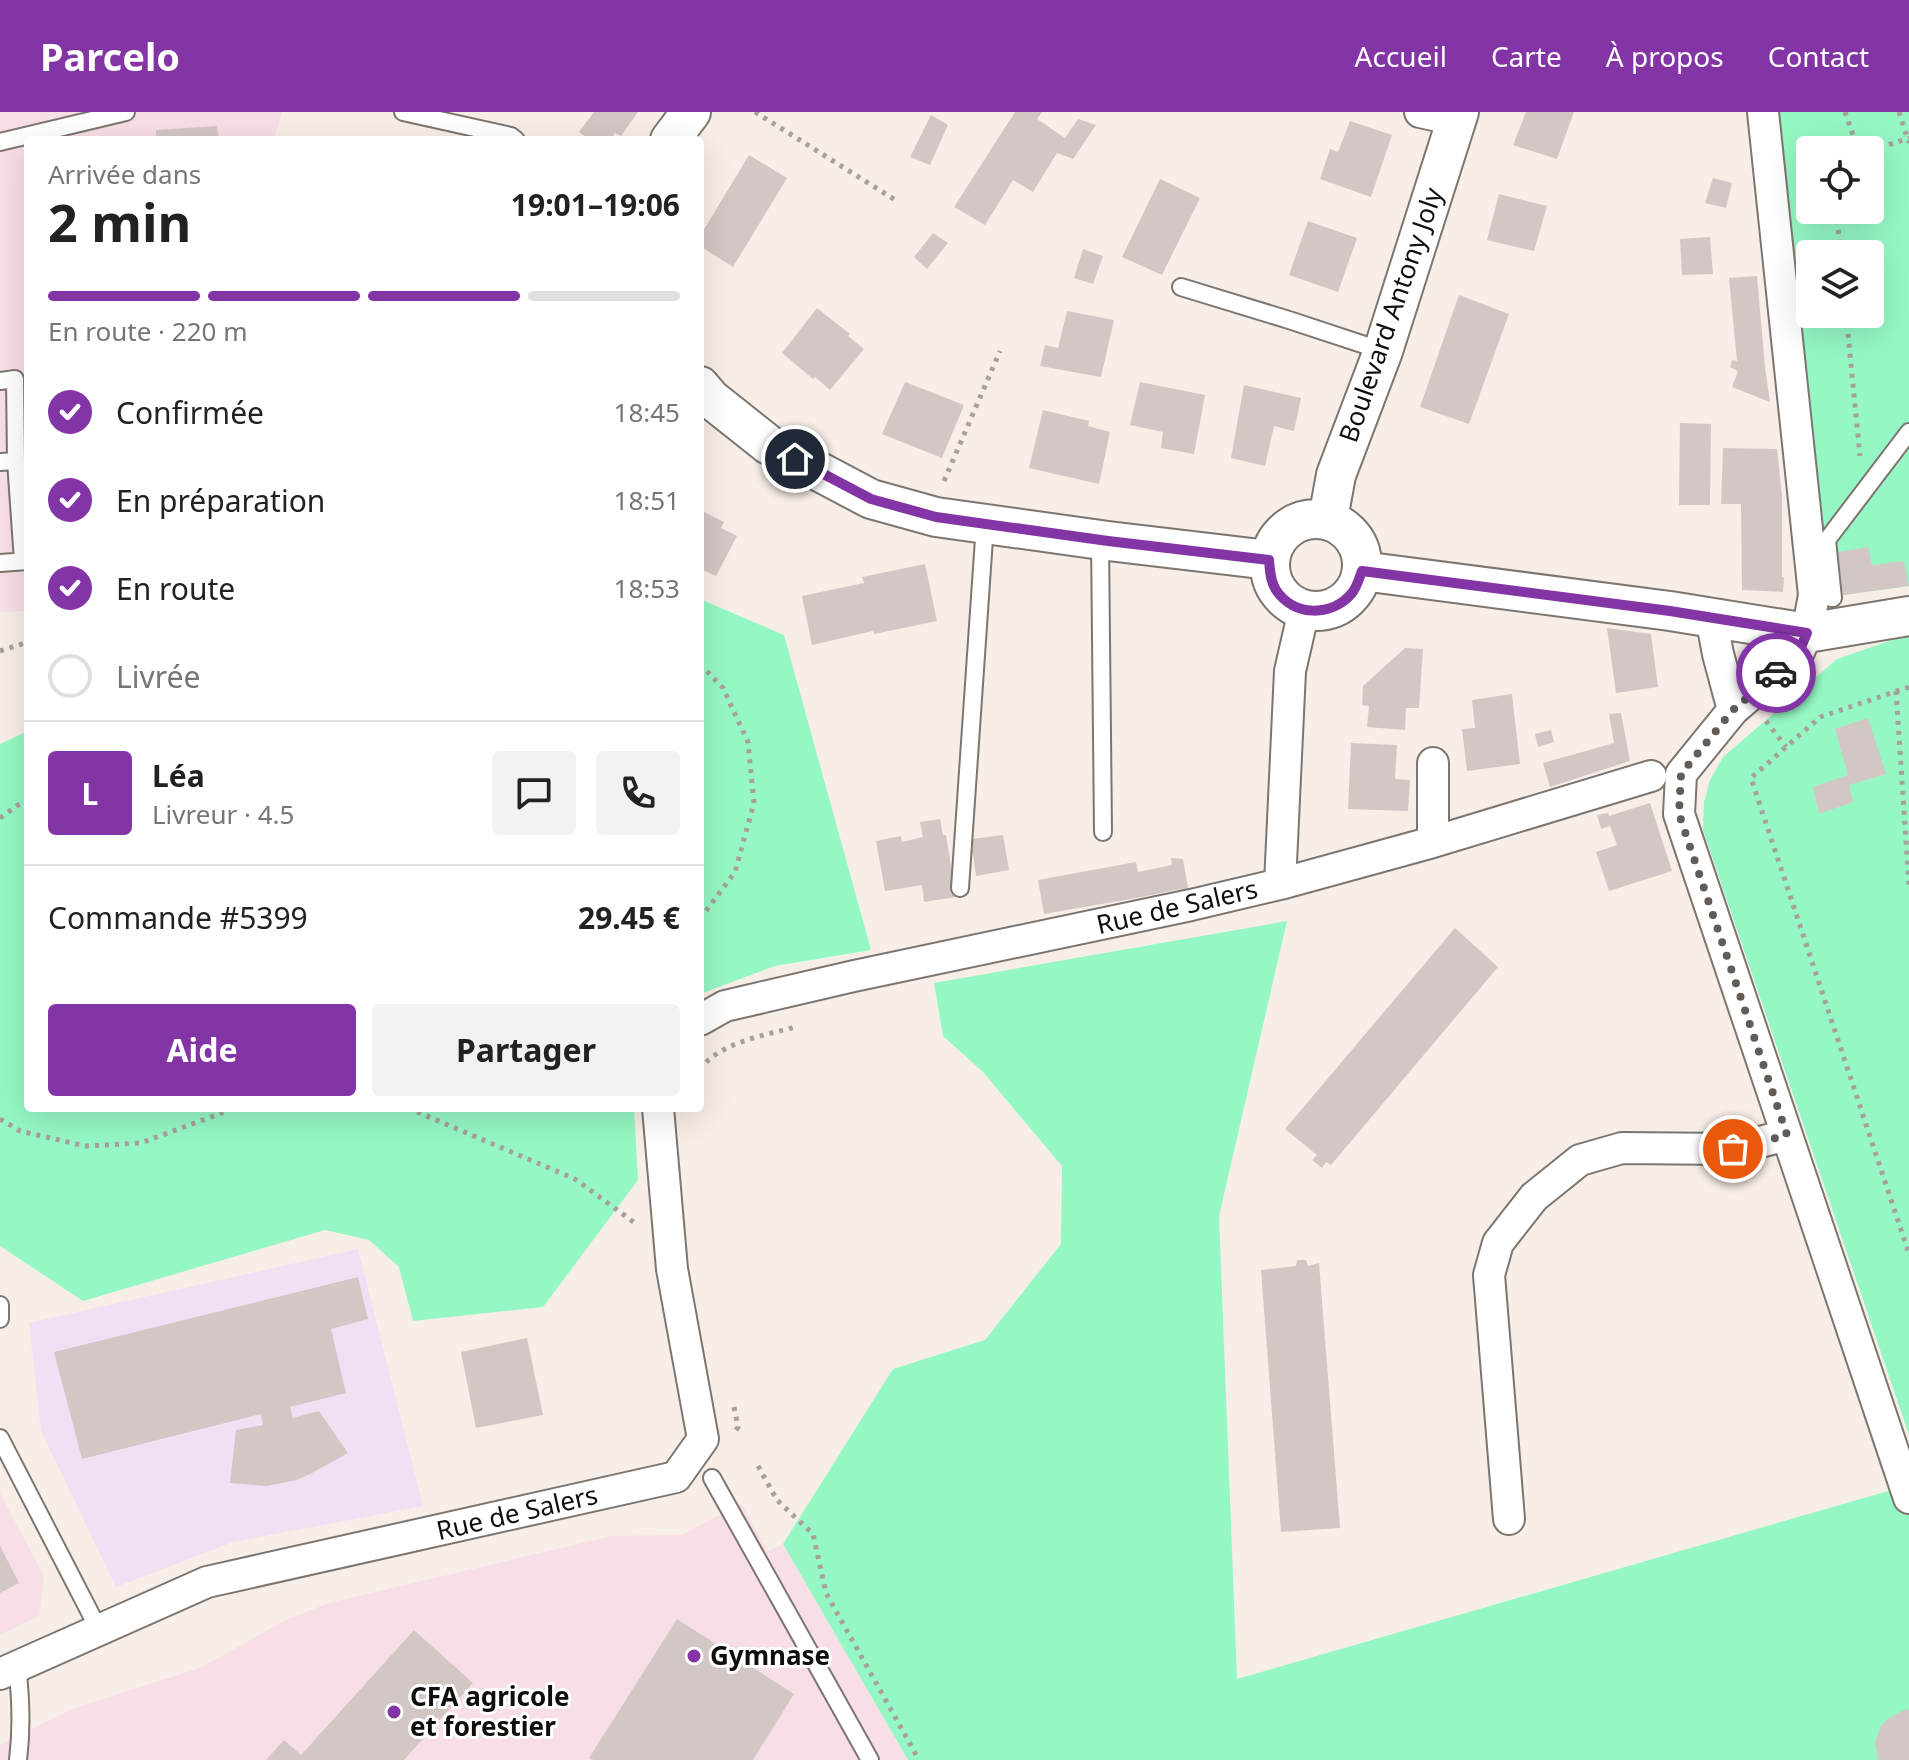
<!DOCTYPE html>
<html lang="fr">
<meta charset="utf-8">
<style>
body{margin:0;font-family:"Noto Sans",sans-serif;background:#f2f2f2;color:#222;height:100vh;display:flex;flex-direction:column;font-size:30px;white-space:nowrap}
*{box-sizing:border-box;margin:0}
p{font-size:26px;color:#767676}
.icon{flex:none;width:44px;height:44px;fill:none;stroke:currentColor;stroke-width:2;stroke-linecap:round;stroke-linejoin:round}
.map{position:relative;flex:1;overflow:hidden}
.sheet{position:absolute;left:24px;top:24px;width:680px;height:976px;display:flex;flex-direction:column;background:#fff;border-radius:8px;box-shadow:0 8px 32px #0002}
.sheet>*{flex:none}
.buttons{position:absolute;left:1796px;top:24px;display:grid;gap:16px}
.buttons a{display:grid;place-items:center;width:88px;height:88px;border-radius:8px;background:#fff;box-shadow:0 8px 32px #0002;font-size:40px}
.pin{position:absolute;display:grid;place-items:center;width:68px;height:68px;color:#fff;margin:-34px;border:4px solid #fff;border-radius:50%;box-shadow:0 2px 8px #0007}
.courier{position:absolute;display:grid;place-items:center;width:80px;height:80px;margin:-40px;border:6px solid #8435a5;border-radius:50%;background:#fff;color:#222;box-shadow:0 2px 10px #0007}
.head em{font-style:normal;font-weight:700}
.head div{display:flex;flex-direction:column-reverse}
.head{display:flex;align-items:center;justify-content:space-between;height:136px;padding:0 24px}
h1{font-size:52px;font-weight:700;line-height:60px}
.bar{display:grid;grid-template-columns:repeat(4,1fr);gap:12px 8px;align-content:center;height:96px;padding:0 24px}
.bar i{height:10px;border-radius:6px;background:#e0e0e0}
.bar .active{background:#8435a5}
.bar p{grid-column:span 4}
.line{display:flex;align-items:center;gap:20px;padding:0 24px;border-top:2px solid #e0e0e0}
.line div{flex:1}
.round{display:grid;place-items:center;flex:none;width:84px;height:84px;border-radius:8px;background:#f2f2f2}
ol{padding:0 24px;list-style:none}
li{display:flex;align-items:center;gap:24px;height:88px}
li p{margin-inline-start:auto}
li .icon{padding:8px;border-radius:50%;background:#8435a5;color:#fff;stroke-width:4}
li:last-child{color:#767676}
li i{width:44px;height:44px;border:4px solid #e0e0e0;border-radius:50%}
.cta{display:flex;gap:16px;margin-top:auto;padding:16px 24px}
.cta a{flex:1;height:92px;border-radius:8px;background:#8435a5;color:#fff;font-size:32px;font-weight:700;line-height:92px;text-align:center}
.cta a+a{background:#f2f2f2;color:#222}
header{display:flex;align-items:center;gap:48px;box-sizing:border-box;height:112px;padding:0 40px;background:#8435a5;color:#fff}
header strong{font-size:38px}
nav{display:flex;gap:44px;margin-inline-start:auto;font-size:28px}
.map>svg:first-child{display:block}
.industrial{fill:#efe0f3}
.education{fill:#f8dee6}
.green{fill:#95f8c4;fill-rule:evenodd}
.building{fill:#d3c7c6}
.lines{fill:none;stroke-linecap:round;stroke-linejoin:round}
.service-casing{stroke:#7d756f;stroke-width:20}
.minor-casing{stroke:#7d756f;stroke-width:34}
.tertiary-casing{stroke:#7d756f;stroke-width:42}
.path{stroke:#a7a09b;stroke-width:5;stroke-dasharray:4 6;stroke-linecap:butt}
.service{stroke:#fff;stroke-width:16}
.minor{stroke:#fff;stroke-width:30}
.tertiary{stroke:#fff;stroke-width:38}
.done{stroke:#615c57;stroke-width:8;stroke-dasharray:0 14.4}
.route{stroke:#8435a5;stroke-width:10}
.poi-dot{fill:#8435a5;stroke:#fff;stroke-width:3}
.labels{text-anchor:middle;stroke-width:6;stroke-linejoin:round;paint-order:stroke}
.street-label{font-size:26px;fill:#100d0a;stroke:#fff}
.poi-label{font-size:26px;font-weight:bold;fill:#100d0a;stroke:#fff;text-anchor:start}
</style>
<header>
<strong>Parcelo</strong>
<nav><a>Accueil</a><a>Carte</a><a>À propos</a><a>Contact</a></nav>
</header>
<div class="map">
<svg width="1909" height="1648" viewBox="0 0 1909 1648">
<rect width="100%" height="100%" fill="#f7eee7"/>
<path class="industrial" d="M358,1137L423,1394L233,1430L116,1475L41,1319L29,1211Z"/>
<path class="education" d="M0,0H282L274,28H28V499L0,500Z
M0,1381L44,1464L39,1504L0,1523Z
M741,1391L768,1439L783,1432L908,1648H0V1633L75,1596L200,1556L286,1508L329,1491L612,1424L682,1423Z"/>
<path class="green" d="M1777,0H1909V474L1843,483L1838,440L1815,414ZM1810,38H1870V98H1810ZM1810,142H1870V202H1810Z
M700,487L784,523L871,838L775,854L700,882Z
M1909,522V1323L1703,718L1704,690L1710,668L1723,645L1837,547Z
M28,619V996H634L638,1068L543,1195L413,1209L399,1155L369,1128L325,1118L83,1189L0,1134V632Z
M1287,809L1219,1104L1237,1567L1909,1373V1648H908L783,1432L893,1257L985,1228L1061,1132L1062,1054L983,960L943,924L934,871Z"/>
<path class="building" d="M594,0H638L621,24L615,21L610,28H590L579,20Z
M1015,0H1042L1037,7L1065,26L1078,7L1096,13L1073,47L1057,41L1033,80L1013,68L985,113L954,95Z
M1526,0H1574L1557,47L1513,33Z
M931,3L948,13L930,53L910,45Z
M1350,9L1392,23L1371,85L1320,67L1330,37L1338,40Z
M217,14L219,28H156V18Z
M749,43L787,66L733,155L700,134V124Z
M1713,66L1732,71L1726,96L1705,91Z
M1160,67L1200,86L1162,163L1122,145Z
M1499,82L1547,94L1534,139L1487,128Z
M1308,109L1357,126L1338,180L1289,163Z
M933,121L948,131L927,157L914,145Z
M1710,125L1713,162L1682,163L1680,127Z
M1083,137L1103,144L1093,172L1074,166Z
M1757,164L1765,255L1770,290L1732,275L1738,259L1730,255L1732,248L1737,249L1729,166Z
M1459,183L1509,202L1469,312L1420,295Z
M817,196L850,222L848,224L864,237L830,278L815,265L813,267L782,241Z
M1067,199L1114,208L1101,265L1040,254L1045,233L1058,236Z
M905,270L964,293L942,346L882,322Z
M1140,270L1205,283L1194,342L1161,336L1163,320L1130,313Z
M1244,273L1301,286L1294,319L1274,314L1265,354L1231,346Z
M1043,298L1089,309L1088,314L1110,320L1099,372L1029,356Z
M1680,311L1711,312L1710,393H1679Z
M1723,336L1777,337L1782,384V465H1784L1783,480L1742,478L1741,392H1721Z
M700,398L724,410L721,416L737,424L716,464L701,457L703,452L700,450Z
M1868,435L1872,453L1904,449L1909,474L1843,483L1838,440Z
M925,452L937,509L874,522L873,519L812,533L802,484L864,471L862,465Z
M1607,516L1651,522L1658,575L1616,581Z
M1405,536L1423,537L1419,596H1406L1405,618L1367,615L1369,594L1362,593L1363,574Z
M1512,582L1520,652L1467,659L1462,617L1475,616L1472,588Z
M1621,601L1630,649L1550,675L1543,651L1614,631L1609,602Z
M1868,606L1886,662L1849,673L1853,690L1819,702L1813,675L1848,663L1835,617Z
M1551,618L1554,630L1538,635L1535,622Z
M1351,631L1397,633L1395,667L1410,668L1408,699L1348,697Z
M1650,691L1672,759L1609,779L1596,740L1617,733L1610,714L1601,717L1597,703L1608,701L1609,704Z
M940,707L943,723H946L956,785L924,790L922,773L885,779L876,729L901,724L902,730L923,725L920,710Z
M1003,723L1009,758L976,764L973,742L971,741L972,727Z
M1171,746L1183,747L1188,777L1175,778L1142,785L1044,802L1038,768L1136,750L1138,760L1172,753Z
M1455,816L1498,855L1331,1053L1326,1050L1322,1056L1312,1048L1317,1043L1285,1017Z
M1297,1148H1306L1308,1154L1319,1151L1340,1416L1281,1420L1261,1158L1296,1154Z
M358,1165L368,1207L331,1217L346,1281L290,1295L293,1306L319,1299L348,1341L312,1361L297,1368L267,1374L230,1371L236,1318L263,1313L261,1302L82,1347L54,1240Z
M527,1226L543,1303L476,1316L461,1240Z
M0,1434L19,1471L0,1481Z
M677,1507L794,1582L753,1648H593L589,1646Z
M414,1518L473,1571L404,1648H266L284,1628L301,1643Z
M1906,1597L1909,1598V1648H1878L1875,1630L1880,1616L1887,1607Z"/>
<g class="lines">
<g class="service-casing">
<path id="service" d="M403,0L511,24L516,28
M0,30L126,0
M1181,175L1289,208L1383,239
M0,269L15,267L16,349L0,350
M16,349L23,449
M1100,428L1103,720
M0,451L28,449
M1814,483L1833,486L1827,428L1909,320
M960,776L985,412
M0,1193V1207
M0,1326L99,1518
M712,1366L870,1648
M17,1554C21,1586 22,1616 18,1648"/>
</g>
<g class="minor-casing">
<path id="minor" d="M1420,0L1456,8
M1763,0L1814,483L1807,521L1798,542L1733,598L1681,662L1679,702L1909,1386
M1711,505L1718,542L1733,598
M1433,730V651
M1280,772L1290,559L1304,498
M700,908L725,894L854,864L1191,793L1280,772L1433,730L1651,664
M1509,1407L1489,1163L1498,1131L1534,1085L1580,1048L1622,1036L1733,1037L1787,1023
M0,1562L207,1470L676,1365L703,1327L672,1157L658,996"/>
</g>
<g class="tertiary-casing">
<path id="tertiary" d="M670,28L691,0
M700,274L711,287L769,333L871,387L936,405L1108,429L1269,448
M1270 453a46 46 0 1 1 92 0a46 46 0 1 1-92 0Z
M1328,407L1336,363L1383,239L1459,0
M1362,459L1670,499L1807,521L1909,504"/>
</g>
<path class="path" d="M755,0L897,89
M1845,0L1858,38
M1899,0L1909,31
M1870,39L1909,26
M1836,98L1841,142
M1846,202L1860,344
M944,369L1000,239
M0,539L28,530
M700,552L723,576L748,630L754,691L735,760L700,807
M1909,575L1820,605L1751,666L1909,1142
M1896,579L1909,773
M1766,609L1786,635
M0,706L18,693L28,689
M700,958C717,931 766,923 795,915
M408,996L575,1067L635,1111
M0,1007L20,1019L85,1034L141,1031L235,996
M734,1295L738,1315L735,1320
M758,1354L777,1388L813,1422L826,1481L919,1648"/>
<use href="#service" class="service"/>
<use href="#minor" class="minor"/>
<use href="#tertiary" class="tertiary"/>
</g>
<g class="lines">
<path class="done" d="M1733,1037L1787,1023L1679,702L1681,662L1733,598L1776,561"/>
<path class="route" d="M795,347L871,387L936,405L1108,429L1269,448C1270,458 1270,469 1276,478C1294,505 1332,505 1352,481C1357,475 1359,466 1362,459L1670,499L1807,521L1798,542L1776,561"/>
</g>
<g class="poi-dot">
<circle cx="694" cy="1544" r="8"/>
<circle cx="394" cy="1600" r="8"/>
</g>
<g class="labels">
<g class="street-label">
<text transform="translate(1391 203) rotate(-71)" y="9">Boulevard Antony Joly</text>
<text transform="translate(1177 795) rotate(-13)" y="9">Rue de Salers</text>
<text transform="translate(517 1401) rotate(-13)" y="9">Rue de Salers</text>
</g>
<g class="poi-label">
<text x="710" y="1553">Gymnase</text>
<text x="410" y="1594">CFA agricole<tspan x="410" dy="30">et forestier</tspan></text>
</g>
</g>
</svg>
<div class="buttons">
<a><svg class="icon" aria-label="locate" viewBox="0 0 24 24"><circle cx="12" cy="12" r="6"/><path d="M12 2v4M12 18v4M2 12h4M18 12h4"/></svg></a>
<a><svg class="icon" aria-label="layers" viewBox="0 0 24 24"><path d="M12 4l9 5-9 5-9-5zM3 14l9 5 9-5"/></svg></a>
</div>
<div class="pin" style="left:1733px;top:1037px;background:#ea580c"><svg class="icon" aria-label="bag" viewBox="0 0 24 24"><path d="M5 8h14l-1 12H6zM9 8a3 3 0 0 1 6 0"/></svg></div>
<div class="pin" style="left:795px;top:347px;background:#1f2937"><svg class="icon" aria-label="home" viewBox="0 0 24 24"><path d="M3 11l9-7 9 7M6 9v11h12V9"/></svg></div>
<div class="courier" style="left:1776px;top:561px"><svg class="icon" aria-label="car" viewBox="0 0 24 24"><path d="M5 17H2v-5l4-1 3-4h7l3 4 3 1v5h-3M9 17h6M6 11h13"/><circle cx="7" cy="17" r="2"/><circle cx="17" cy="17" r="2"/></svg></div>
<section class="sheet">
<div class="head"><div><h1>2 min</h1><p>Arrivée dans</p></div><em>19:01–19:06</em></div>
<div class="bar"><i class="active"></i><i class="active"></i><i class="active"></i><i></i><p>En route · 220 m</p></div>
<ol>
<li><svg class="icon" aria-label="check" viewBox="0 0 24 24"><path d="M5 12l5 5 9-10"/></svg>Confirmée<p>18:45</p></li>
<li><svg class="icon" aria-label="check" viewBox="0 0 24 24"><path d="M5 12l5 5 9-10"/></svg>En préparation<p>18:51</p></li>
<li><svg class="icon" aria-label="check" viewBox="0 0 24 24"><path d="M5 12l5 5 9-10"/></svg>En route<p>18:53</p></li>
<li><i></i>Livrée</li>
</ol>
<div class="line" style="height:144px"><b class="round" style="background:#8435a5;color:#fff">L</b><div><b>Léa</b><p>Livreur · 4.5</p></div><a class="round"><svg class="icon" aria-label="chat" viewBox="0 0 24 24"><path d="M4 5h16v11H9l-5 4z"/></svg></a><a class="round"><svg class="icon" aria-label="phone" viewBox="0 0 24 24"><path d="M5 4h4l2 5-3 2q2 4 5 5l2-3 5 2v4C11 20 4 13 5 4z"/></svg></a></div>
<div class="line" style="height:104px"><div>Commande #5399</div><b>29.45 €</b></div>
<div class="cta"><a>Aide</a><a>Partager</a></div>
</section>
</div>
